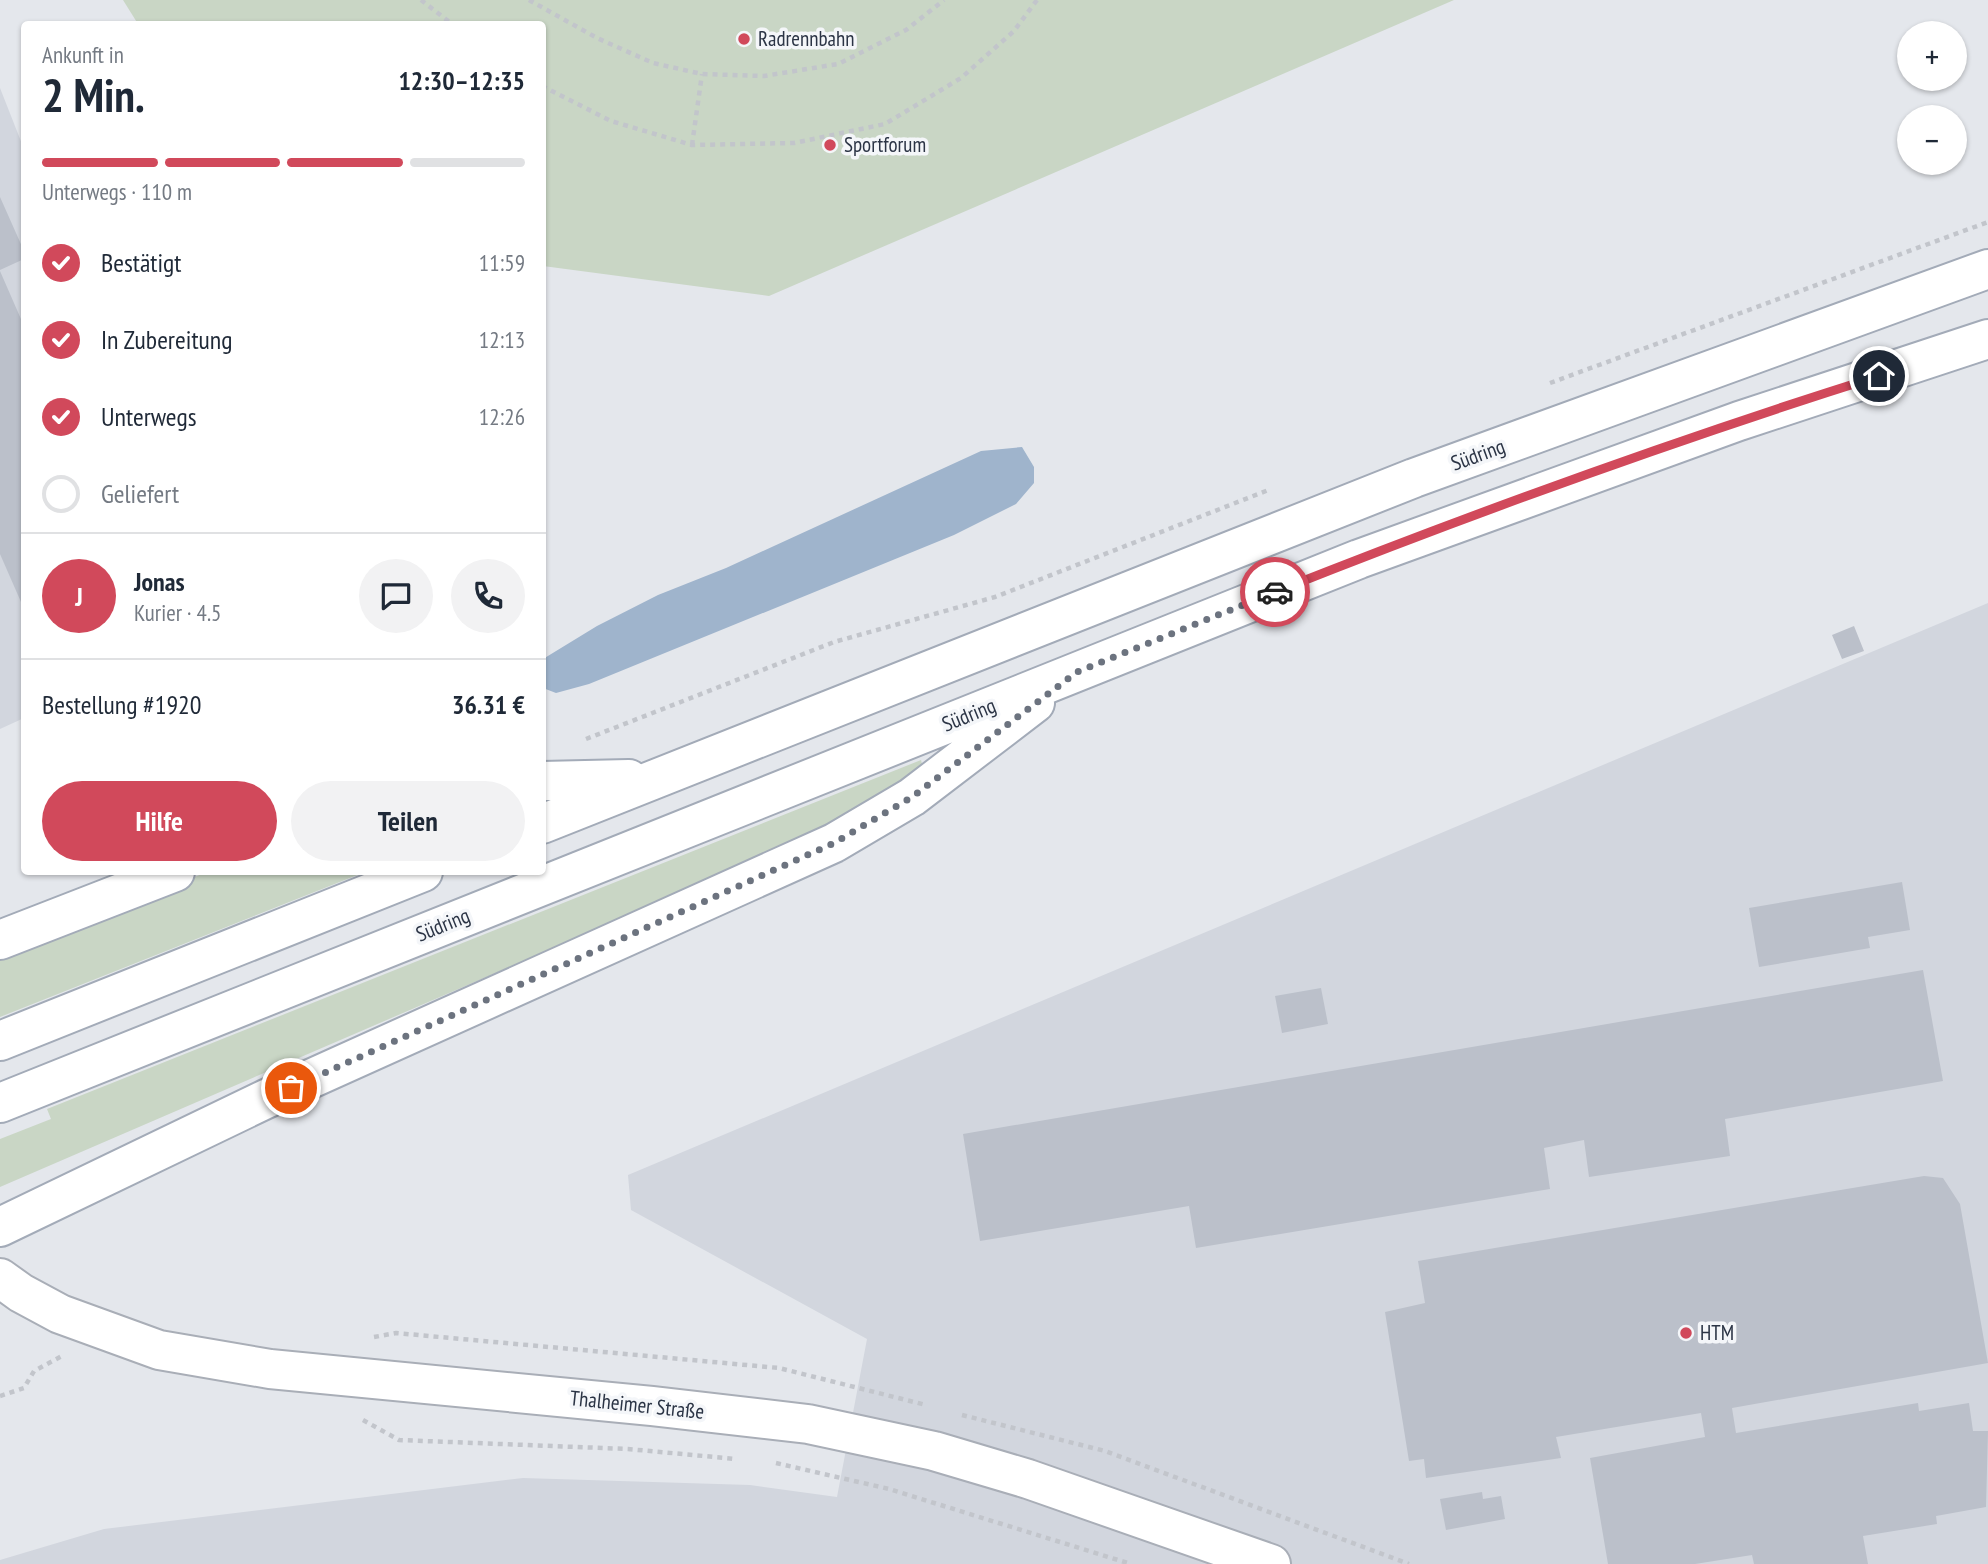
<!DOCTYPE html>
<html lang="de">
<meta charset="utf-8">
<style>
body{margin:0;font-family:"PT Sans Narrow",sans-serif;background:#f2f2f3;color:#1f2937;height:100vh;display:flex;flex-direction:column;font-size:26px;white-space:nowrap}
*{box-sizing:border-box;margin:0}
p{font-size:23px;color:#747a83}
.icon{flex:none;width:38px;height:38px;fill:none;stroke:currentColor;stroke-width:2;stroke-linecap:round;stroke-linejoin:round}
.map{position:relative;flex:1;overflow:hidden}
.drawer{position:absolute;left:21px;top:21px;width:525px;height:854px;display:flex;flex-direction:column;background:#fff;border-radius:7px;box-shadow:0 2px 5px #0004}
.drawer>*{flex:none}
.fabs{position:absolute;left:1897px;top:21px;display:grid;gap:14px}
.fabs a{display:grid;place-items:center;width:70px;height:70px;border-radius:50%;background:#fff;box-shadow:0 2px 5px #0004;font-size:35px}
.pin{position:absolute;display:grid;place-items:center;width:60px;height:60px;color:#fff;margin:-30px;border:4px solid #fff;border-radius:50%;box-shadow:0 2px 7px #0007}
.courier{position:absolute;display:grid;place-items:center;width:70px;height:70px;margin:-35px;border:5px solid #d1495b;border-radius:50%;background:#fff;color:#222;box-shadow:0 2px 9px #0007}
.head em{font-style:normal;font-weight:800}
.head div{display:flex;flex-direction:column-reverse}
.head{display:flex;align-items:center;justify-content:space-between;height:119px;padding:0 21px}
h1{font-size:46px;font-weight:800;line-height:52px}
.bar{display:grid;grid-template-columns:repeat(4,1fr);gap:10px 7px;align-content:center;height:84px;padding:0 21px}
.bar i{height:9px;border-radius:5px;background:#e0e1e3}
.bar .active{background:#d1495b}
.bar p{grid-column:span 4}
.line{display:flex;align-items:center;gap:18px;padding:0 21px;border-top:2px solid #e0e1e3}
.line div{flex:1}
.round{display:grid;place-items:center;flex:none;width:74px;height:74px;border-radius:37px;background:#f2f2f3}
ol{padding:0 21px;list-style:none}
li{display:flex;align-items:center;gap:21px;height:77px}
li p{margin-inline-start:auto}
li .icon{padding:7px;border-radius:50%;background:#d1495b;color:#fff;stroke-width:4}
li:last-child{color:#747a83}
li i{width:38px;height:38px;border:4px solid #e0e1e3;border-radius:50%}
.cta{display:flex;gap:14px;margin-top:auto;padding:14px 21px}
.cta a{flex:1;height:80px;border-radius:42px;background:#d1495b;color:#fff;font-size:28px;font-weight:800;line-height:80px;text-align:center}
.cta a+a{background:#f2f2f3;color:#1f2937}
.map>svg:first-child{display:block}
.built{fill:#d2d6de}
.green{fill:#c9d6c5}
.water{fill:#9fb4cc}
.building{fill:#bbc0ca}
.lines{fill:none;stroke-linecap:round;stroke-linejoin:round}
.secondary-casing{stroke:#a9aeb7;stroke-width:42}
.primary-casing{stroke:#a3abb8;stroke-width:42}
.path{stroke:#c2c5cb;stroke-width:4.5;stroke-dasharray:5 5;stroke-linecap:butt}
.secondary{stroke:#fff;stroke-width:38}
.primary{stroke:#fff;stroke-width:38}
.done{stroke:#6c737f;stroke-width:7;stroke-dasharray:0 12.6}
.route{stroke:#d1495b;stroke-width:9}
.poi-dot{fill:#d1495b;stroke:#f4f6f9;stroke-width:2.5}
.labels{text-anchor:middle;stroke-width:7;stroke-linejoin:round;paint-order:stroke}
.poi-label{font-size:21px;fill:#2b3445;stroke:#f4f6f9;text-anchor:start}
.street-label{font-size:21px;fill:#2b3445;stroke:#f4f6f9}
</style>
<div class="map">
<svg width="1988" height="1564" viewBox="0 0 1988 1564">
<rect width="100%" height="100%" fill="#e4e7ec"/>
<path class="built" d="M0,88L24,149V718L0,729Z
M1988,603V1564H0V1560L104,1529L523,1478L750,1485L837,1497L867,1339L631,1210L628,1175Z"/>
<path class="green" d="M123,0H1454L769,296L543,266L542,24H138Z
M921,760L924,771L799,842L0,1187V1139L51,1119L47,1109Z
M207,872H365L0,1017V955Z"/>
<path class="water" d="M1022,447L1034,467V483L1016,504L954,535L589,684L556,693L543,688V659L597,626L658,595L726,568L981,451Z"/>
<path class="building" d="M0,197L24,251V259L0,270Z
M0,271L24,326V600L21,602L0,554Z
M1854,626L1864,651L1842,659L1832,635Z
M1902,882L1910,930L1868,937L1870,948L1759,967L1749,908Z
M1923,970L1943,1081L1725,1119L1730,1156L1589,1177L1584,1140L1544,1148L1550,1189L1196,1248L1189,1206L980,1241L963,1134Z
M1321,988L1328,1024L1282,1033L1275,996Z
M1924,1176L1943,1178L1960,1204L1988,1363L1732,1408L1736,1433L1918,1403L1919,1411L1969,1403L1973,1431H1988L1986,1507L1936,1516L1937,1524L1863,1536L1868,1564H1754L1752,1555L1695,1564H1608L1590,1458L1705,1437L1701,1413L1556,1437L1561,1458L1426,1478L1424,1459L1409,1461L1385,1312L1425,1303L1418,1261Z
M1482,1492L1483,1499L1501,1496L1505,1519L1446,1530L1440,1499Z"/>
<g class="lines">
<g class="secondary-casing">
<path id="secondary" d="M0,1278L21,1293L60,1314L159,1350L270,1369L652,1406L808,1424L934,1451L1028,1479L1271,1564"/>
</g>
<g class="primary-casing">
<path id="primary" d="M542,781L629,779
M542,824L1414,478L1988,269
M0,940L175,872
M0,1041L423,872
M0,1103L1359,559L1739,421L1988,339
M0,1227L266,1099L834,843L912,797L1035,703"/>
</g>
<path class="path" d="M421,0L452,24
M529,0L597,38L653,63L702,74L764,76L838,64L906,30L944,0
M542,86L611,121L692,145L794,143L885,124L961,78L1014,31L1037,0
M692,145L702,74
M1550,383L1988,222
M586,739L834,642L995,597L1271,489
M374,1337L396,1333L779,1368L926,1405
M0,1396L24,1388L34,1371L62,1356
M962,1415L1105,1451L1409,1564
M363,1420L399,1440L628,1449L736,1459
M776,1463L889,1489L1131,1564"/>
<use href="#secondary" class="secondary"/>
<use href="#primary" class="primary"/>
</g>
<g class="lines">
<path class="done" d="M291,1088L834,843L912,797L1077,672L1275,592"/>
<path class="route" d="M1275,592C1474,513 1676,440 1879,376"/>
</g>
<g class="poi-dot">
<circle cx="744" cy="39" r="7"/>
<circle cx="830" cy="145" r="7"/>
<circle cx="1686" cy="1333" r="7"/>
</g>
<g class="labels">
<g class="poi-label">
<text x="758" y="46">Radrennbahn</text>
<text x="844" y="152">Sportforum</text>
<text x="1700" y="1340">HTM</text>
</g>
<g class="street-label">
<text transform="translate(1478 455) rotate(-20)" y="7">Südring</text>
<text transform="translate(969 715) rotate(-22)" y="7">Südring</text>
<text transform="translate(443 925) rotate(-22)" y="7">Südring</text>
<text transform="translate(637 1405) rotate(6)" y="7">Thalheimer Straße</text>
</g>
</g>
</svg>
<div class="fabs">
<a>+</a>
<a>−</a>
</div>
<div class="pin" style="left:291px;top:1088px;background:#ea580c"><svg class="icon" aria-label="bag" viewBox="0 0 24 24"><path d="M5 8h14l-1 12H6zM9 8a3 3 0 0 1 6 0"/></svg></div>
<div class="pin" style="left:1879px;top:376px;background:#1f2937"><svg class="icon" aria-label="home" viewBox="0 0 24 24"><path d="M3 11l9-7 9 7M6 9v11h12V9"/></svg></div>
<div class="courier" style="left:1275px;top:592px"><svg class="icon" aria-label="car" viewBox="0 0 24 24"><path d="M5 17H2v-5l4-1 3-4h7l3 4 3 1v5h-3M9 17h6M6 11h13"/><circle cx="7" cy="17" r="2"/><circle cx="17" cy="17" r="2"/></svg></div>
<section class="drawer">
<div class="head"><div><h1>2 Min.</h1><p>Ankunft in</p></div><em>12:30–12:35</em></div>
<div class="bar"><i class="active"></i><i class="active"></i><i class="active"></i><i></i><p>Unterwegs · 110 m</p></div>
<ol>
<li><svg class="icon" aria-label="check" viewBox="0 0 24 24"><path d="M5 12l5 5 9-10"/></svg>Bestätigt<p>11:59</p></li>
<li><svg class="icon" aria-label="check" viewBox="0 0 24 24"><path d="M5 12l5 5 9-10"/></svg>In Zubereitung<p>12:13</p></li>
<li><svg class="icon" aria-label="check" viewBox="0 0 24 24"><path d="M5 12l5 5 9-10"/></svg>Unterwegs<p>12:26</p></li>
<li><i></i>Geliefert</li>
</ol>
<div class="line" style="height:126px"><b class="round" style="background:#d1495b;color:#fff">J</b><div><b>Jonas</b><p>Kurier · 4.5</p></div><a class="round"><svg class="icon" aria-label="chat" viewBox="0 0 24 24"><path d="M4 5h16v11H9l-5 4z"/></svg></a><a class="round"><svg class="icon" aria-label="phone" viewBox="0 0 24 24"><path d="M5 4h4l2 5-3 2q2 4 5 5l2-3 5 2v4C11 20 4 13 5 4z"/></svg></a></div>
<div class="line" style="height:91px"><div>Bestellung #1920</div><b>36.31 €</b></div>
<div class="cta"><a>Hilfe</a><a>Teilen</a></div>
</section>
</div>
